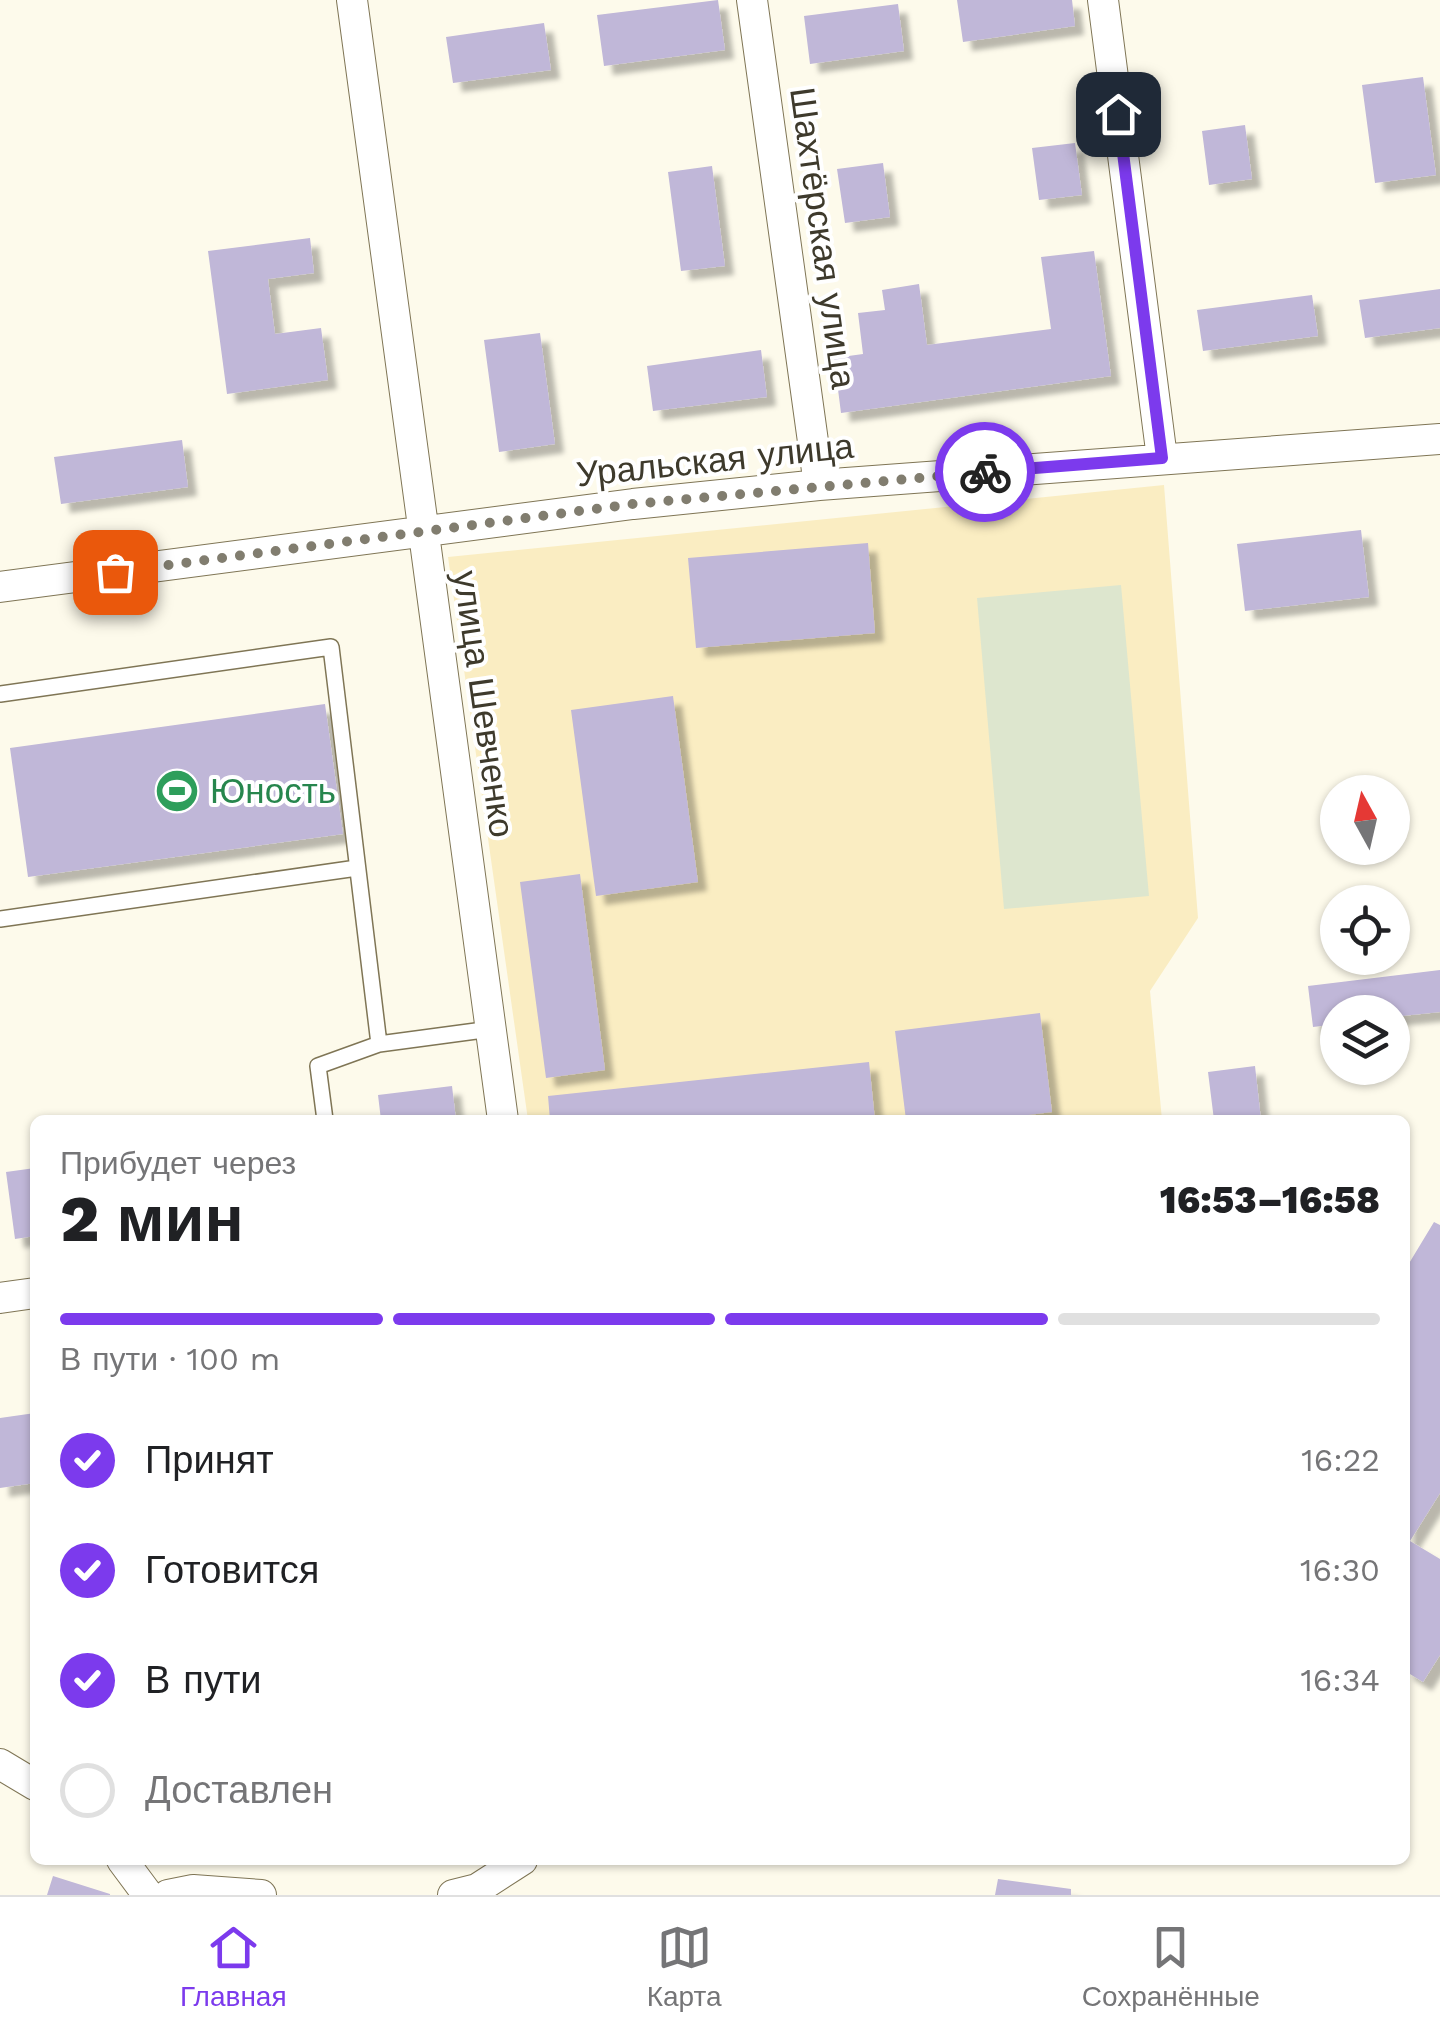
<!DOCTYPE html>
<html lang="ru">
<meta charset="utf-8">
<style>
body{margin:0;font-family:"Work Sans",sans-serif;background:#f6f6f6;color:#202124;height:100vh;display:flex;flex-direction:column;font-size:38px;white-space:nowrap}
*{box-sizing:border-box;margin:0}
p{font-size:32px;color:#757577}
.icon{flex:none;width:55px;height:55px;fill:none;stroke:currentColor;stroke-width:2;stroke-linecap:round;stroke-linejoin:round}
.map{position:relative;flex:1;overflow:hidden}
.side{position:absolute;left:30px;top:1115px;width:1380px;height:750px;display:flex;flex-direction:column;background:#fff;border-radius:15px;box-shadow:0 2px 8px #0004}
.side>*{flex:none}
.needle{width:65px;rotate:352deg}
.tools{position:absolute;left:1320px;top:775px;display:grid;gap:20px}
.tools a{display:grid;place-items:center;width:90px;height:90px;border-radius:50%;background:#fff;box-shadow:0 2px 8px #0004;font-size:50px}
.pin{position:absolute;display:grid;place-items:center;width:85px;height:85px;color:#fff;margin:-42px;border-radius:20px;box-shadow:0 5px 15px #0006}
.courier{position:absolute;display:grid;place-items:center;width:100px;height:100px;margin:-50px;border:8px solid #7c3aed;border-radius:50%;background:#fff;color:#222;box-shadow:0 2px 12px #0007}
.overview em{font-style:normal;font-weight:800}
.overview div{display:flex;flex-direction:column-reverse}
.overview{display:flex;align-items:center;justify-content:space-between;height:170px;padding:0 30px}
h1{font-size:65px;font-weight:800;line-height:75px}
.bar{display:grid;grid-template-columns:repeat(4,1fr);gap:15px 10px;align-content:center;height:120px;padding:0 30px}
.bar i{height:12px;border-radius:8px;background:#e0e0e0}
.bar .on{background:#7c3aed}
.bar p{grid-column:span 4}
ol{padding:0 30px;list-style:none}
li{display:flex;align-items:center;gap:30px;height:110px}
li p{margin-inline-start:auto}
li .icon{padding:10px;border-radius:50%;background:#7c3aed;color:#fff;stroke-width:4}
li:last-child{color:#757577}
li i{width:55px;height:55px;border:5px solid #e0e0e0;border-radius:50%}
.tab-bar{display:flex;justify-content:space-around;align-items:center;height:140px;border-top:2px solid #e0e0e0;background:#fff;font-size:28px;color:#757577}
.tab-bar a{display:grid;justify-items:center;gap:5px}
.tab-bar .on{color:#7c3aed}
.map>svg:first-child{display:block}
.built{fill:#faedc2}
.green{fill:#dde6ce}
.building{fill:#c0b7d8;filter:url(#shadow)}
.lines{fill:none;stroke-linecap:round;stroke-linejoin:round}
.lane-casing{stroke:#7f7555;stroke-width:18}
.street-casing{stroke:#7f7555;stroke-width:32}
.lane{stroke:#fff;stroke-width:15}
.street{stroke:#fff;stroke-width:30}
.done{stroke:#817d6f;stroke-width:10;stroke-dasharray:0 18}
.route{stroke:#7c3aed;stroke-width:12}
.labels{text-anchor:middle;stroke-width:8;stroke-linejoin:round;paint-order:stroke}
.street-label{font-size:35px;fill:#3e3a2c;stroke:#fff}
.leisure-label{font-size:35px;fill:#27864d;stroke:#fff;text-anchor:start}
</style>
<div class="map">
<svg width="1440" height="1895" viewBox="0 0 1440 1895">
<defs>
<filter id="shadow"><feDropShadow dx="9" dy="9" stdDeviation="2.5" flood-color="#0004"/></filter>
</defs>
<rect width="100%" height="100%" fill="#fdfaeb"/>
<path class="built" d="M1164,485L1198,918L1150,991L1162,1120H528L448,557Z"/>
<path class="green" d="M1121,585L1149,896L1004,909L977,598Z"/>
<path class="building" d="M718,0L725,50L604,66L597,15Z
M957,0H1072L1075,26L963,42Z
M898,4L904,51L810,64L804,16Z
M544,23L551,70L453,83L446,37Z
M1423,77L1436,175L1375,183L1362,85Z
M1245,125L1252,179L1209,185L1202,131Z
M1075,143L1082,195L1039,200L1032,148Z
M883,163L890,217L845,223L837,169Z
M712,166L725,266L681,271L668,172Z
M310,238L314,273L268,279L275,334L321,328L328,380L227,394L208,251Z
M1094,251L1111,376L841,413L834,358L863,354L858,313L885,310L882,290L919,284L927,345L1051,329L1041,257Z
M1440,289V328L1365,338L1359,300Z
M1312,295L1318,336L1203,351L1197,310Z
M540,333L555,444L499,452L484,340Z
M761,350L767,397L653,411L647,366Z
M182,440L188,487L61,504L54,457Z
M1361,530L1369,597L1245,611L1237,544Z
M868,543L875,633L696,648L688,558Z
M673,696L698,882L596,896L571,710Z
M325,704L343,834L28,877L10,748Z
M580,874L605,1070L546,1078L520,882Z
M1440,970V1012L1392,1017V1012H1338V1024L1313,1027L1308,986Z
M1040,1013L1052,1112L989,1120H906L895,1031Z
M869,1062L875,1120H550L548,1096Z
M1255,1066L1261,1120H1214L1208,1072Z
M452,1086L456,1120H381L378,1095Z
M35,1168V1236L15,1239L6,1172Z
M1434,1222L1440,1225V1493L1410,1541L1440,1559V1655L1423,1682L1405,1671V1270Z
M35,1413V1483L0,1488V1418Z
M53,1876L110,1894V1895H47Z
M998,1879L1071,1889V1895H995Z"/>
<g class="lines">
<g class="lane-casing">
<path id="lane" d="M0,694L331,647L379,1044
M0,919L357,868
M325,1120L318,1066L379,1044L491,1029"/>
</g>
<g class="street-casing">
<path id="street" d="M352,0L503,1120
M752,0L819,485
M1103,0L1162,458
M0,587L633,504L819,485L1440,439
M0,1298L35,1293
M0,1764L35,1785
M122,1860L148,1895
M168,1895L193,1890L261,1895
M453,1895L477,1889L522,1860"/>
</g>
<use href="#lane" class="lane"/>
<use href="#street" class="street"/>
</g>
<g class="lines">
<path class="done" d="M115,572L633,504L985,472"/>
<path class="route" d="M985,472L1162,458L1118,114"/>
</g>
<defs>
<g id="stadium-disc" transform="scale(2.25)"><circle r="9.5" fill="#2e9e5b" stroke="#fff"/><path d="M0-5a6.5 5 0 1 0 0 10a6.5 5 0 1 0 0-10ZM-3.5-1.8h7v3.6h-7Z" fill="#fff"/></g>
</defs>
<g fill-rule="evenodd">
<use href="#stadium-disc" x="177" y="791"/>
</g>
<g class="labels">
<g class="street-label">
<text transform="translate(823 238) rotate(82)" y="12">Шахтёрская улица</text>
<text transform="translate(715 460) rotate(-6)" y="12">Уральская улица</text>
<text transform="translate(484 704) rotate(82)" y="12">улица Шевченко</text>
</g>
<g class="leisure-label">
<text x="210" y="803">Юность</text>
</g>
</g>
</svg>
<div class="tools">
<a><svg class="needle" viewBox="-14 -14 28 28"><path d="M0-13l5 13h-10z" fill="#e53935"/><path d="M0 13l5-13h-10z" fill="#757577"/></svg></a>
<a><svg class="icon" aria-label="locate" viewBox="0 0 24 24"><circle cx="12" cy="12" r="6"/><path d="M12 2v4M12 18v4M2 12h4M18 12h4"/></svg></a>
<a><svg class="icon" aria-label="layers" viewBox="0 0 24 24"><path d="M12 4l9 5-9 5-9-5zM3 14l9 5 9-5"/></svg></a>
</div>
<div class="pin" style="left:115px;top:572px;background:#ea580c"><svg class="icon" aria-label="bag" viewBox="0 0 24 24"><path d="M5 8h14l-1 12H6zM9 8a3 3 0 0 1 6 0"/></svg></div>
<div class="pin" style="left:1118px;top:114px;background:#1f2937"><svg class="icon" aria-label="home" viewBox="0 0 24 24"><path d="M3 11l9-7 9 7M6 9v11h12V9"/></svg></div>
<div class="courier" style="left:985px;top:472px"><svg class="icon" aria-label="bike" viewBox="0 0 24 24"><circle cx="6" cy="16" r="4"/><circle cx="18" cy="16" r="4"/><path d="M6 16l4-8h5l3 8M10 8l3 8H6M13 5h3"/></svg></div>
<section class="side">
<div class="overview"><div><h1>2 мин</h1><p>Прибудет через</p></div><em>16:53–16:58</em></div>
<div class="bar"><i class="on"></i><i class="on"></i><i class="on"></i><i></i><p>В пути · 100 m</p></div>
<ol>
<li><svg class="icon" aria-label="check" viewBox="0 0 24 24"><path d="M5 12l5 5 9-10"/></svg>Принят<p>16:22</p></li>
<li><svg class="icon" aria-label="check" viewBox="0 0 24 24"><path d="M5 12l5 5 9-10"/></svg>Готовится<p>16:30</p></li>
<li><svg class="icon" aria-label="check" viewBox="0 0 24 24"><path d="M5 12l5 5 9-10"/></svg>В пути<p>16:34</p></li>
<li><i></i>Доставлен</li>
</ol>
</section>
</div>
<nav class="tab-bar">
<a class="on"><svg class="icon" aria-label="home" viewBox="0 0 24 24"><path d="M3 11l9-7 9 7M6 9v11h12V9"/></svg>Главная</a>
<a><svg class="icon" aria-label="map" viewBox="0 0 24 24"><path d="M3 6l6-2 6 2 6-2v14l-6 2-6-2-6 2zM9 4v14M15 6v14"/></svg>Карта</a>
<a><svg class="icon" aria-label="saved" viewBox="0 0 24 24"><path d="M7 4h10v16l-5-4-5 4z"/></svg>Сохранённые</a>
</nav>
